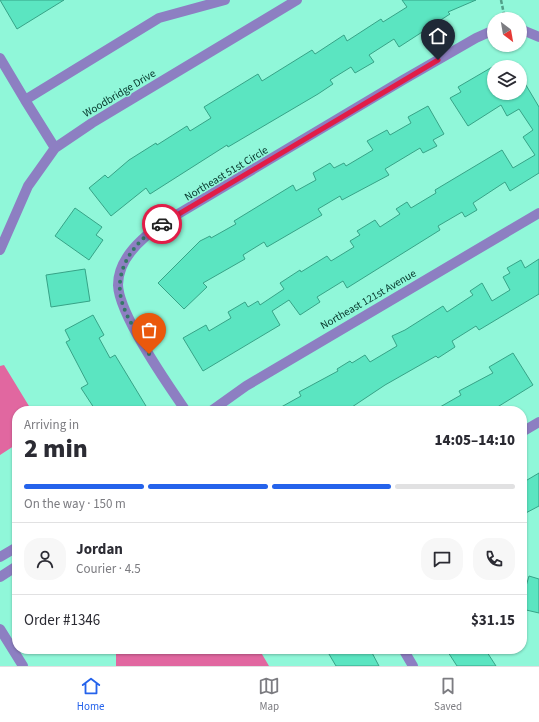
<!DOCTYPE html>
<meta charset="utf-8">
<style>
body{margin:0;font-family:"Source Sans 3",sans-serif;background:#f7f7f7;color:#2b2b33;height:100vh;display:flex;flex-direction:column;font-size:15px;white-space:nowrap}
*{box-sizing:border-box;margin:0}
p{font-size:13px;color:#7c7c81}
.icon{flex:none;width:22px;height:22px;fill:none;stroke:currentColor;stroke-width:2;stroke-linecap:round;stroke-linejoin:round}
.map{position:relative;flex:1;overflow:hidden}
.side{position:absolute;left:12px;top:406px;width:515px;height:248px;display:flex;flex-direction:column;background:#fff;border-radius:16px;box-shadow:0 1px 3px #0004}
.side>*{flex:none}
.needle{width:26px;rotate:149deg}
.buttons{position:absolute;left:487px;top:12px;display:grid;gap:8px}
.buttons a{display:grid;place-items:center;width:40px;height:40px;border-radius:50%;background:#fff;box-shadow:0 1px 3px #0004;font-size:20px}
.pin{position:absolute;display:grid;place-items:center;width:34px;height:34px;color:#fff;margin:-41px -17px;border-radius:50% 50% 50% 0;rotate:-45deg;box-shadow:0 0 4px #0007}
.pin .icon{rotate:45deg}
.courier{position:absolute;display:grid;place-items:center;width:40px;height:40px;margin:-20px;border:3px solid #e11d48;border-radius:50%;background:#fff;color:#222;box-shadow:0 1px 5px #0007}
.overview em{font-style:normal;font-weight:800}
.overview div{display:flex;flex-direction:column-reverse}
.overview{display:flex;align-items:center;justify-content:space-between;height:68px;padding:0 12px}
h1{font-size:26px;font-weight:800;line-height:30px}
.bar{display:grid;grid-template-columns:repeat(4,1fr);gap:6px 4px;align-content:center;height:48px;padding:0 12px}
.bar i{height:5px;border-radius:3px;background:#e1e1e2}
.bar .on{background:#2563eb}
.bar p{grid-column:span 4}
.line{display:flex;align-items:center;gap:10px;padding:0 12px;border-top:1px solid #e1e1e2}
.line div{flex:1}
.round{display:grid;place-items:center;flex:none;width:42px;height:42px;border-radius:16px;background:#f7f7f7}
.menu{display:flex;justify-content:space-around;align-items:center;height:56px;border-top:1px solid #e1e1e2;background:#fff;font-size:11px;color:#7c7c81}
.menu a{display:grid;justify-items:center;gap:2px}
.menu .on{color:#2563eb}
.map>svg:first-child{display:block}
.water{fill:#e167a0}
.building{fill:#5be5c1;stroke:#37a387}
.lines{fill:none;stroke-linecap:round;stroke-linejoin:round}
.path{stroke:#519f89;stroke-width:2.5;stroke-dasharray:4 2;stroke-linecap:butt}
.minor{stroke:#8d7fc2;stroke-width:10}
.done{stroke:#357867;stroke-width:4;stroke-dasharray:0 7.2}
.route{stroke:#e11d48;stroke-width:5}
.labels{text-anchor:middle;stroke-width:3;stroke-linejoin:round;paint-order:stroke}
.street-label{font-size:11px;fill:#043429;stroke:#90f7d9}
</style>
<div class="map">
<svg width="539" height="666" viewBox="0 0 539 666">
<rect width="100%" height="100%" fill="#90f7d9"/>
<path class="water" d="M4,365L32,411H17V444L0,455V366Z
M116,649H259L269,666H116Z"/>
<path class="building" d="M0,0H64L17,29Z
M402,0H476L448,12L450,14L399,47L394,39L369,55L374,62L355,73L351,67L330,80L333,84L318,94L228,147L227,145L150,194L146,188L111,216L89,188L105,175L108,178L129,160L156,143L157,145L187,126L190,131L211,118L204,107L258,74L262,81L312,50L315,54L344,35L347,41L381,19L383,22L407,7Z
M494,66V93H520V75L539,107V173L510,191L505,182L473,203L477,210L465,217L462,212L438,226L440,230L347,288L343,281L317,297L320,302L300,315L289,300L272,311L280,325L203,371L183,338L206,325L209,331L231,318L228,312L245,302L248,307L258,301L260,305L284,289L280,283L300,270L301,272L327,256L331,261L354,247L350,241L360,235L357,231L375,220L380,227L400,214L396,209L407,202L411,208L436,193L435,190L502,150L513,168L535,155L523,137L533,130L519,109L507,116L501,105L468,126L450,98L461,92L458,87Z
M428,106L444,134L433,140L437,146L423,153L420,148L385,169L389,175L342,200L340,196L318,209L322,215L267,247L264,242L243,255L245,259L203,283L207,287L184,309L158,283L200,241L210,236L211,238L236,224L234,221L293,185L296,191L316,180L313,173L330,163L334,168L344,163L346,166L373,150L367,141L387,130L390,135L411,123L408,117Z
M75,208L102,227L96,235L103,240L89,260L55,236Z
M539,259V294L479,330L476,326L452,341L455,347L438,358L436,356L385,385L346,411H274L301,396L299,392L338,371L337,369L350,361L352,363L365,355L370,362L397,346L392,336L405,330L443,306L447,312L473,295L470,291L482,283L492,301L510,290L503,277L510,273L507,268L521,260L525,268Z
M85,269L90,301L51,307L46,275Z
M93,315L104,335L99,338L110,358L115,355L149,411H96L81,388L88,384L66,342L70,340L65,330Z
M513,353L533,385L491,411H433L461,395L459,391L493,373L489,367Z
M539,473V506L522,515V483Z
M529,576L539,579V613L522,609V600Z
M326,649H370L379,666H336Z
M446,649H485L496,666H457Z"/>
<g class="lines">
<path class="path" d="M501,0L505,19"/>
<path class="minor" d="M520,29L539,37
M0,58L25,100
M55,148L25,100L159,18L225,0
M0,250L28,186L55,148L92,123L297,0
M186,411C168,385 119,315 118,285C118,256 146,234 168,220L403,80L476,38L494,30
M211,411L246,386L539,213
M522,432L539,422
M0,557L17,547
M0,577L17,566
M0,629L23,666
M403,649L413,666"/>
</g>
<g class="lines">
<path class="done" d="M149,354C141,339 130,324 124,308C110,273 133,242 162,224"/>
<path class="route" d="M162,224L438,60"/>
</g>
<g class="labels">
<g class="street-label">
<text transform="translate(119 93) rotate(-31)" y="4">Woodbridge Drive</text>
<text transform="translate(226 173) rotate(-31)" y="4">Northeast 51st Circle</text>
<text transform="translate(368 299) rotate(-30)" y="4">Northeast 121st Avenue</text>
</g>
</g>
</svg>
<div class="buttons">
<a><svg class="needle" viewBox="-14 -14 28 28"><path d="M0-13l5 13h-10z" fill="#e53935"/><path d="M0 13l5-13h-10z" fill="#7c7c81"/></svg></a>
<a><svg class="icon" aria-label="layers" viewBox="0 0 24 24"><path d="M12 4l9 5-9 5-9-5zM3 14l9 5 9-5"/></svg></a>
</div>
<div class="pin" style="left:149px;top:354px;background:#ea580c"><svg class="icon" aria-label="bag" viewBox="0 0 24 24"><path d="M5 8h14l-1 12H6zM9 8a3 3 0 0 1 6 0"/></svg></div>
<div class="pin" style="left:438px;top:60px;background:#1f2937"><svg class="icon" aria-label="home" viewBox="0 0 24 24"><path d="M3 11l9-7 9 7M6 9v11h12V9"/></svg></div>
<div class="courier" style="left:162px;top:224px"><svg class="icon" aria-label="car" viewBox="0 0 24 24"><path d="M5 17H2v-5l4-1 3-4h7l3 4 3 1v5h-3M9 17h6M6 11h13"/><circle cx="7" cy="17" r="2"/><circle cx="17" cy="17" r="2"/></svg></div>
<section class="side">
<div class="overview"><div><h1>2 min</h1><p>Arriving in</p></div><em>14:05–14:10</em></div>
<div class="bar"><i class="on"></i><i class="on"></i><i class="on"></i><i></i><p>On the way · 150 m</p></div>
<div class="line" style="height:72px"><a class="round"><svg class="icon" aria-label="person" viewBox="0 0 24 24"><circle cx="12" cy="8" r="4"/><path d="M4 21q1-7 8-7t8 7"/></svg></a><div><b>Jordan</b><p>Courier · 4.5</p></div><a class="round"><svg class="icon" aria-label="chat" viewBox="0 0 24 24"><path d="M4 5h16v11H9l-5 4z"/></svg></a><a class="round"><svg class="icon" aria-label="phone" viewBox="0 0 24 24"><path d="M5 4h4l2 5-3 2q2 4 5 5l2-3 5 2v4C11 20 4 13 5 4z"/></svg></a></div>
<div class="line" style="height:52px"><div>Order #1346</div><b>$31.15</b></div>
</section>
</div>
<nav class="menu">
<a class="on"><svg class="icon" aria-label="home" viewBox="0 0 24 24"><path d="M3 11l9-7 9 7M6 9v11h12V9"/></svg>Home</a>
<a><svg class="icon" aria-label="map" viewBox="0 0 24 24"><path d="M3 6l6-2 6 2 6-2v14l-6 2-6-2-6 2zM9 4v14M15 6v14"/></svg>Map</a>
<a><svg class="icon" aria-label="saved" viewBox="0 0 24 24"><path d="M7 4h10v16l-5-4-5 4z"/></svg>Saved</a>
</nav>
